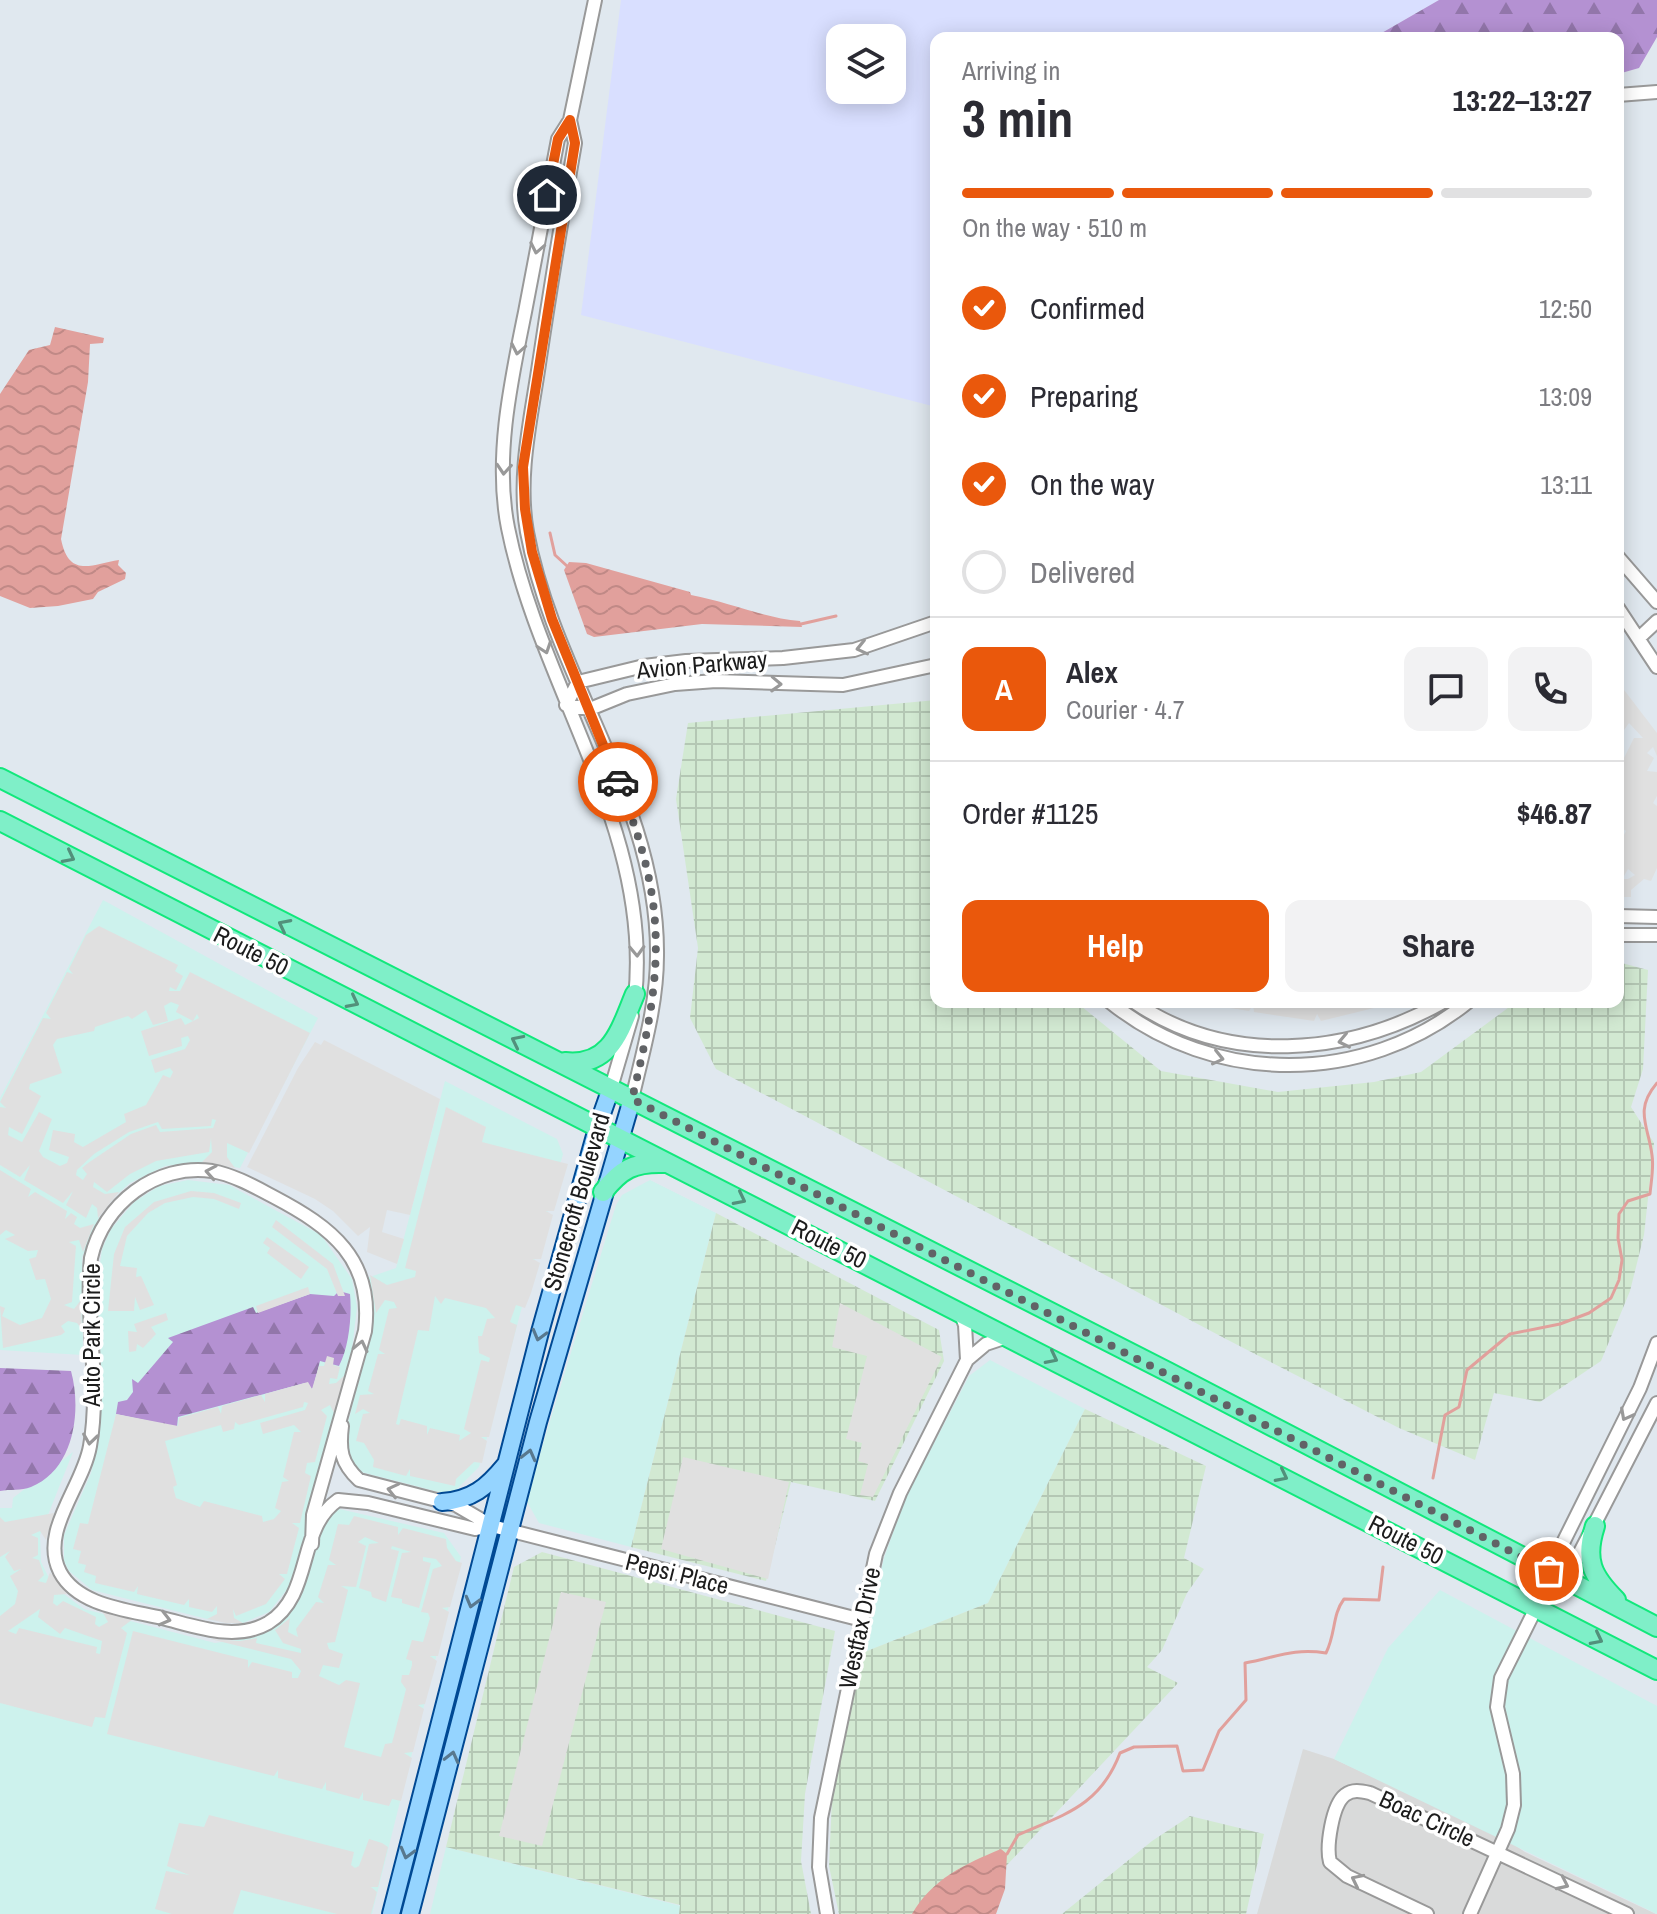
<!DOCTYPE html>
<meta charset="utf-8">
<style>
body{margin:0;font-family:"Archivo Narrow",sans-serif;background:#f2f2f3;color:#2b2b33;height:100vh;display:flex;flex-direction:column;font-size:30px;white-space:nowrap}
*{box-sizing:border-box;margin:0}
p{font-size:26px;color:#7c7c81}
.icon{flex:none;width:44px;height:44px;fill:none;stroke:currentColor;stroke-width:2;stroke-linecap:round;stroke-linejoin:round}
.map{position:relative;flex:1;overflow:hidden}
.panel{position:absolute;left:930px;top:32px;width:694px;height:976px;display:flex;flex-direction:column;background:#fff;border-radius:16px;box-shadow:0 4px 20px #0003}
.panel>*{flex:none}
.controls{position:absolute;left:826px;top:24px;display:grid;gap:16px}
.controls a{display:grid;place-items:center;width:80px;height:80px;border-radius:16px;background:#fff;box-shadow:0 4px 20px #0003;font-size:40px}
.pin{position:absolute;display:grid;place-items:center;width:68px;height:68px;color:#fff;margin:-34px;border:4px solid #fff;border-radius:50%;box-shadow:0 2px 8px #0007}
.courier{position:absolute;display:grid;place-items:center;width:80px;height:80px;margin:-40px;border:6px solid #ea580c;border-radius:50%;background:#fff;color:#222;box-shadow:0 2px 10px #0007}
.head em{font-style:normal;font-weight:700}
.head div{display:flex;flex-direction:column-reverse}
.head{display:flex;align-items:center;justify-content:space-between;height:136px;padding:0 32px}
h1{font-size:52px;font-weight:700;line-height:60px}
.bar{display:grid;grid-template-columns:repeat(4,1fr);gap:12px 8px;align-content:center;height:96px;padding:0 32px}
.bar i{height:10px;border-radius:6px;background:#e1e1e2}
.bar .on{background:#ea580c}
.bar p{grid-column:span 4}
.line{display:flex;align-items:center;gap:20px;padding:0 32px;border-top:2px solid #e1e1e2}
.line div{flex:1}
.round{display:grid;place-items:center;flex:none;width:84px;height:84px;border-radius:16px;background:#f2f2f3}
ol{padding:0 32px;list-style:none}
li{display:flex;align-items:center;gap:24px;height:88px}
li p{margin-inline-start:auto}
li .icon{padding:8px;border-radius:50%;background:#ea580c;color:#fff;stroke-width:4}
li:last-child{color:#7c7c81}
li i{width:44px;height:44px;border:4px solid #e1e1e2;border-radius:50%}
.cta{display:flex;gap:16px;margin-top:auto;padding:16px 32px}
.cta a{flex:1;height:92px;border-radius:16px;background:#ea580c;color:#fff;font-size:32px;font-weight:700;line-height:92px;text-align:center}
.cta a+a{background:#f2f2f3;color:#2b2b33}
.map>svg:first-child{display:block}
.residential{fill:#d9dada}
.commercial{fill:#cdf2ed}
.industrial{fill:url(#industrial-grid)}
.education{fill:#d9dfff;fill-rule:evenodd}
.forest{fill:url(#forest-firs)}
.parking{fill:#e0e0e0;fill-rule:evenodd}
.water{fill:url(#water-waves)}
.lines{fill:none;stroke-linecap:round;stroke-linejoin:round}
.stream{stroke:#e1a09c;stroke-width:3}
.minor-casing{stroke:#999;stroke-width:16}
.major-casing{stroke:#004994;stroke-width:20}
.highway-casing{stroke:#12e87c;stroke-width:22}
.minor{stroke:#fff;stroke-width:12}
.major{stroke:#95d4ff;stroke-width:16}
.highway{stroke:#7fefc8;stroke-width:18}
.oneway{stroke:#999}
.oneway2{stroke:#52907b}
.oneway3{stroke:#58788e}
.done{stroke:#616366;stroke-width:8;stroke-dasharray:0 14.4}
.route{stroke:#ea580c;stroke-width:10}
.labels{text-anchor:middle;stroke-width:7;stroke-linejoin:round;paint-order:stroke}
.street-label{font-size:24px;fill:#1c1c1c;stroke:#fff}
</style>
<div class="map">
<svg width="1657" height="1914" viewBox="0 0 1657 1914">
<defs>
<pattern id="industrial-grid" width="8" height="8" patternUnits="userSpaceOnUse" patternTransform="scale(2)"><rect width="8" height="8" fill="#d2e9d2"/><path d="M0 4h8M4 0v8" fill="none" stroke="#b4c7b4"/></pattern>
<pattern id="forest-firs" width="22" height="20" patternUnits="userSpaceOnUse" patternTransform="scale(2)"><rect width="22" height="20" fill="#b491d2"/><path d="M5 1l3.5 6h-7zM16 11l3.5 6h-7z" fill="#9276aa"/></pattern>
<pattern id="water-waves" width="16" height="10" patternUnits="userSpaceOnUse" patternTransform="scale(2)"><rect width="16" height="10" fill="#e1a09c"/><path d="M0 5q4-4 8 0t8 0" fill="none" stroke="#c08986"/></pattern>
</defs>
<rect width="100%" height="100%" fill="#e0e8ef"/>
<path class="residential" d="M1303,1749L1334,1759L1504,1838L1525,1852L1656,1914H1257Z"/>
<path class="commercial" d="M103,900L318,1018L240,1168L202,1162L165,1166L130,1183L104,1206L82,1257L83,1355L0,1350V1098Z
M445,1081L557,1139L563,1154L479,1467L455,1491L443,1493L349,1469L341,1451L371,1331L367,1278L396,1268Z
M188,1180L229,1185L321,1235L352,1279L357,1307L352,1349L293,1582L269,1612L243,1623L211,1620L92,1590L69,1571L64,1561V1535L91,1473L100,1435L98,1278L102,1249L111,1229L134,1202L159,1186Z
M650,1180L716,1213L631,1547L539,1523L526,1500L616,1205L622,1195Z
M990,1360L1085,1409L988,1603L862,1653L884,1558L905,1499L969,1376Z
M73,1452L40,1535L41,1562L53,1586L84,1609L215,1643L255,1637L287,1615L304,1587L323,1519L335,1508L444,1533L461,1557L372,1914H0V1508H12L13,1498Z
M1440,1590L1657,1706V1914L1334,1759L1388,1648Z
M446,1847L681,1906L679,1914H430Z"/>
<path class="industrial" d="M936,700V1002H1076L1161,1071L1278,1092L1374,1082L1421,1072L1516,1002H1618V962L1648,970L1643,1069L1631,1107L1654,1143L1644,1235L1630,1291L1601,1361L1540,1402L1494,1393L1475,1460L1399,1428L1226,1339L716,1069L690,1018L698,948L676,799L688,723Z
M716,1213L939,1330L944,1361L875,1501L791,1482L766,1581L631,1547Z
M1085,1409L1206,1466L1184,1558L1204,1569L1187,1593L1162,1650L1147,1667L1178,1683L961,1914H839L829,1866L832,1799L862,1653L988,1603Z
M542,1552L835,1631L805,1794L801,1861L811,1914H679L680,1905L446,1847L514,1567Z
M1190,1816L1264,1834L1246,1914H1062L1152,1841Z"/>
<path class="education" d="M621,0H1439L1373,38H936V407L581,315ZM840,38H892V90H840Z"/>
<path class="forest" d="M1439,0H1657V37L1639,68L1618,74V38H1373Z
M339,1291L350,1294C352,1316 349,1347 339,1366L320,1361L313,1388L308,1390L305,1383L178,1417L177,1427L116,1414L118,1402L127,1400L133,1392L132,1379L138,1383L173,1342L168,1338L253,1307L256,1313L310,1294L334,1296Z
M0,1368L71,1371C82,1411 74,1470 31,1487C21,1491 10,1489 0,1491Z"/>
<path class="parking" d="M1618,682L1657,733V756L1653,747L1647,753L1654,758L1647,771L1657,772V796L1653,803L1657,806V868L1651,881L1644,879L1631,890V897H1618V879H1628L1635,875L1628,869L1624,876L1618,873V838L1622,839L1626,831L1618,825V770L1634,738H1643L1629,723L1624,730L1618,727Z
M99,926L178,965L175,971L183,976L176,990L170,987L169,991H180L190,972L310,1033L249,1153L227,1143V1157L235,1168L202,1162L212,1152L211,1138L209,1152L156,1161L130,1174L107,1192L94,1182L93,1187L105,1194L119,1192L98,1218L97,1208L92,1204L86,1218L66,1205L73,1191L63,1203L24,1180L30,1165L20,1177L0,1165V1107L6,1108L0,1102L43,1018L51,1019L46,1013L67,972L73,974L69,969L86,935ZM171,1002L179,1005L176,1012L193,1021L197,1014L199,1018L185,1025L181,1018L141,1031L149,1056L182,1046L181,1038L188,1036L190,1040L185,1049L151,1060L155,1073L170,1068L173,1072L170,1078L163,1075L146,1105L124,1114L126,1122L83,1147L74,1142L75,1134L53,1130L49,1150L69,1157L67,1163L60,1166L43,1157L39,1151L52,1119L39,1112L22,1142L8,1135L9,1127L22,1134L41,1096L29,1089L30,1084L62,1073L53,1045L57,1039L94,1031L95,1027L128,1016L132,1019L146,1010L153,1025L168,1021L164,1006ZM212,1119L216,1120L213,1128L160,1132L156,1125L131,1134L88,1163L82,1168L87,1174L83,1180L76,1175L77,1170L94,1154L129,1132L158,1122L162,1129L211,1126Z
M1192,1002H1373L1374,1008L1321,1021L1317,1014L1314,1021L1254,1012L1253,1005L1249,1011Z
M324,1040L440,1099L410,1215L387,1210L382,1232L404,1239L397,1264L367,1252L370,1227L358,1236L333,1211L315,1199L247,1167L298,1068L315,1042L321,1045Z
M446,1107L486,1127L482,1142L568,1164L554,1211H546L553,1215L541,1259H533L540,1263L531,1293L525,1308L516,1305L510,1322L517,1325L489,1437H481L487,1441L482,1463L474,1462L456,1479L455,1486L410,1476V1469L406,1476L373,1467L374,1460L364,1443L356,1441L363,1414L370,1413L363,1409L355,1414L360,1395L374,1394L368,1391L378,1354H385L379,1350L389,1309L397,1308L394,1302L385,1300L376,1313L370,1275L387,1285L415,1277L416,1271L405,1268ZM435,1296L441,1304L445,1298L486,1308L495,1318L487,1319L482,1336H478L479,1353L490,1358L489,1362L481,1360L464,1429L471,1433L459,1441L460,1435L430,1428L427,1435V1426L401,1419L399,1425L396,1424L418,1330L429,1331Z
M0,1170L31,1189L28,1197L35,1192L67,1211L65,1219L71,1213L77,1217L74,1224L80,1228L94,1224L83,1252L79,1240L69,1242L76,1246L72,1302L64,1305L74,1309L81,1300L82,1330L77,1323L68,1321L61,1326L65,1332L61,1335L3,1348L0,1306L5,1308L2,1316L20,1325L42,1318L51,1299L45,1279L36,1280L29,1259L36,1257L38,1250L28,1251L5,1239L15,1235L6,1230L0,1235Z
M191,1191L214,1193L241,1203L239,1209L214,1199L193,1197L165,1203L148,1213L127,1236L120,1266L137,1268L136,1277L141,1276L154,1305L140,1310L135,1297L134,1311H108L114,1254L125,1227L154,1202Z
M276,1220L333,1264L345,1296H338L327,1269L272,1227Z
M267,1237L309,1267L301,1279L267,1253L270,1248L263,1243Z
M308,1287L310,1294L258,1313L256,1306Z
M840,1303L942,1357L873,1497L860,1495L868,1464L858,1461L862,1443L846,1439L867,1356L832,1347Z
M166,1313L168,1320L151,1327L156,1334L143,1348L137,1344L136,1351L129,1352L128,1331L137,1332L134,1324Z
M327,1356L334,1358L333,1365L340,1367L337,1379L330,1378L329,1384L336,1383L346,1374L335,1415L330,1405L321,1410L327,1416L315,1462L307,1463L305,1473L311,1476L300,1523H292L299,1528L287,1574H279L285,1579L266,1604L236,1616L233,1609L234,1618L243,1623H226L207,1619L217,1614V1606L212,1612L189,1607V1599L184,1605L137,1594L138,1586L134,1592L95,1583L96,1576L84,1572L86,1565L78,1563L81,1551L73,1549L80,1523L88,1524L116,1414L178,1426L179,1418L218,1407L221,1414L222,1406L261,1395L265,1402V1394L308,1382L312,1389L319,1366H324ZM304,1402L308,1403L305,1410L260,1423L263,1434L294,1425L301,1432H294L283,1477L289,1481L282,1482L275,1508L281,1511L274,1519L263,1522L262,1516L204,1501L200,1507L176,1498L173,1487L177,1485L165,1441L221,1425L223,1432L234,1429L235,1422L239,1425L303,1407Z
M683,1457L789,1482L768,1579L661,1549Z
M54,1513L46,1540L40,1531L31,1535L38,1538V1555L32,1558L39,1560L44,1575L38,1581L46,1583L50,1572L67,1594L54,1595L53,1603L57,1606L63,1601L96,1617L95,1624L99,1627L108,1622L102,1611L133,1619L121,1628L127,1633L105,1718L95,1717L92,1727L0,1703V1616L15,1604L18,1591L10,1576L21,1569L14,1571L5,1557L10,1551L0,1557V1517L5,1522ZM40,1609L38,1617L60,1634L65,1628L102,1641L100,1654L96,1653L97,1647L19,1628L16,1634L8,1631Z
M354,1516L398,1527V1535L403,1528L446,1539L447,1548L456,1561L462,1563L450,1607L442,1608L449,1612L438,1656H430L437,1661L425,1704L418,1705L424,1709L413,1752L404,1753L412,1758L401,1801L392,1799L389,1806L363,1800V1792L359,1799L326,1790V1782L322,1789L278,1778V1770L274,1776L107,1734L133,1631L248,1660V1668L252,1662L292,1672V1678H298L301,1671L291,1659L210,1639L240,1641L257,1638L256,1643L301,1653V1649L283,1643L275,1630L290,1618L288,1632L298,1637L296,1629L316,1602L324,1603L318,1597L328,1565H336L329,1560L338,1524L349,1525ZM365,1537L379,1543L369,1544L359,1588L371,1592L372,1597L386,1602L399,1551L391,1549L392,1546L411,1552L402,1553L391,1597L402,1599V1603L419,1608L431,1563L423,1561V1557L436,1559L442,1566L433,1569L421,1612L428,1613L430,1618L423,1642L412,1640L406,1659L412,1661V1665L409,1675H402L401,1682L406,1689L403,1701L392,1743L385,1744L381,1757L344,1747L360,1683L346,1680L339,1685L319,1676L323,1665L339,1668L343,1654L329,1649L327,1643L335,1642L348,1590L341,1586L356,1587L366,1546L358,1542Z
M561,1592L606,1602L542,1846L499,1836Z
M209,1815L354,1852L351,1865L355,1868L359,1866L369,1839L382,1843L388,1847L378,1887H371L377,1892L371,1914H337L241,1890L233,1914H172L155,1909L166,1871L189,1875L167,1866L179,1823L204,1827Z"/>
<path class="water" d="M55,327L104,338L103,343L90,344L88,382L61,539C69,579 92,564 119,560L118,565L126,573L125,579L98,592L93,599L58,606L30,608L0,596V394L29,350L50,345Z
M569,562L586,563L690,592L691,595C729,602 764,618 800,621L802,627L702,624L594,637L587,634L564,570Z
M1001,1849L1007,1854L1005,1889L996,1914H912C932,1879 965,1864 1001,1849Z"/>
<g class="lines">
<path class="stream" d="M550,533L555,555L567,566
M801,624L836,616
M1433,1478L1445,1415L1459,1407L1467,1370L1510,1334L1560,1324L1589,1313L1611,1298L1619,1280L1622,1260L1618,1238L1619,1214L1628,1201L1650,1194C1651,1182 1654,1168 1652,1155C1648,1125 1634,1110 1657,1083
M1007,1854L1018,1835C1065,1814 1100,1806 1120,1753L1134,1747L1177,1746L1183,1771L1203,1770L1219,1731L1246,1700L1245,1663C1277,1657 1293,1648 1326,1653C1336,1633 1332,1615 1344,1599L1379,1600L1383,1567"/>
<g class="minor-casing">
<path id="minor" d="M595,0L570,120L575,143C562,217 550,290 539,364C531,419 517,476 527,532C554,678 659,803 657,956C657,1005 643,1051 632,1099
M1618,95L1657,92
M570,120L558,139C547,197 536,254 525,312C511,381 494,458 508,528C540,688 653,830 635,998
M1618,557L1657,602
M1618,608L1657,667
M1640,637L1657,621
M566,705L578,682L644,666L686,661L783,658L854,650L936,622
M566,705L590,709L627,694L675,684L716,681L843,685L936,665
M1618,916L1657,917
M1618,935H1657
M1110,1002C1214,1086 1364,1086 1468,1002
M1134,1002C1228,1066 1347,1056 1443,1002
M611,1088L632,1016
M960,1312L965,1325L967,1360
M342,1426C339,1450 341,1463 359,1480L456,1505L492,1526L862,1620
M312,1544L313,1515L365,1331C374,1259 331,1227 274,1197C255,1187 234,1175 212,1171C156,1163 103,1204 91,1258C85,1321 101,1385 90,1446C83,1487 39,1531 60,1572C78,1606 128,1610 162,1618C195,1626 235,1642 268,1623C314,1595 296,1529 338,1500L368,1503L475,1529L492,1526
M1540,1603L1574,1564L1657,1403
M827,1914L819,1867L821,1818L876,1554L900,1493L967,1360L986,1344L1007,1337
M1427,1914L1347,1876L1330,1862C1326,1847 1332,1805 1345,1795C1353,1789 1361,1791 1370,1793L1627,1914
M1470,1914L1508,1829L1514,1805L1513,1774L1497,1707L1501,1678L1536,1608L1549,1571L1640,1388L1657,1343"/>
</g>
<g class="major-casing">
<path id="major" d="M442,1502C472,1500 487,1487 505,1465
M391,1914L540,1332L598,1125L611,1088
M410,1914L538,1422L632,1099"/>
</g>
<g class="highway-casing">
<path id="highway" d="M0,778L1168,1372L1657,1627
M0,821L1657,1670
M565,1062C611,1067 620,1030 635,994
M603,1192C621,1169 634,1162 664,1163
M1595,1526C1584,1560 1592,1576 1616,1600"/>
</g>
<use href="#minor" class="minor"/>
<use href="#major" class="major"/>
<use href="#highway" class="highway"/>
</g>
<defs><path id="oneway-chevron" d="M-2-3.5L2.5 0L-2 3.5" fill="none" stroke-width="1.6" stroke-linecap="round" stroke-linejoin="round" transform="scale(2)"/></defs>
<g class="oneway">
<use href="#oneway-chevron" transform="translate(537 248) rotate(101)"/>
<use href="#oneway-chevron" transform="translate(518 349) rotate(101)"/>
<use href="#oneway-chevron" transform="translate(504 469) rotate(94)"/>
<use href="#oneway-chevron" transform="translate(545 648) rotate(71)"/>
<use href="#oneway-chevron" transform="translate(862 648) rotate(167)"/>
<use href="#oneway-chevron" transform="translate(776 684) rotate(2)"/>
<use href="#oneway-chevron" transform="translate(637 951) rotate(88)"/>
<use href="#oneway-chevron" transform="translate(1344 1041) rotate(168)"/>
<use href="#oneway-chevron" transform="translate(1218 1058) rotate(13)"/>
<use href="#oneway-chevron" transform="translate(211 1172) rotate(-170)"/>
<use href="#oneway-chevron" transform="translate(361 1346) rotate(-77)"/>
<use href="#oneway-chevron" transform="translate(1626 1415) rotate(118)"/>
<use href="#oneway-chevron" transform="translate(90 1439) rotate(98)"/>
<use href="#oneway-chevron" transform="translate(393 1490) rotate(-167)"/>
<use href="#oneway-chevron" transform="translate(165 1619) rotate(14)"/>
<use href="#oneway-chevron" transform="translate(1357 1880) rotate(-154)"/>
<use href="#oneway-chevron" transform="translate(1563 1884) rotate(25)"/>
</g>
<g class="oneway2">
<use href="#oneway-chevron" transform="translate(69 857) rotate(27)"/>
<use href="#oneway-chevron" transform="translate(284 925) rotate(-153)"/>
<use href="#oneway-chevron" transform="translate(353 1002) rotate(27)"/>
<use href="#oneway-chevron" transform="translate(517 1041) rotate(-154)"/>
<use href="#oneway-chevron" transform="translate(740 1199) rotate(27)"/>
<use href="#oneway-chevron" transform="translate(1052 1358) rotate(27)"/>
<use href="#oneway-chevron" transform="translate(1282 1476) rotate(27)"/>
<use href="#oneway-chevron" transform="translate(1597 1639) rotate(27)"/>
</g>
<g class="oneway3">
<use href="#oneway-chevron" transform="translate(539 1335) rotate(105)"/>
<use href="#oneway-chevron" transform="translate(529 1455) rotate(-76)"/>
<use href="#oneway-chevron" transform="translate(472 1602) rotate(105)"/>
<use href="#oneway-chevron" transform="translate(452 1757) rotate(-76)"/>
<use href="#oneway-chevron" transform="translate(407 1853) rotate(105)"/>
</g>
<g class="lines">
<path class="done" d="M618,782C669,906 663,971 632,1099L1549,1571"/>
<path class="route" d="M547,195L558,139L570,120L575,143L523,467L525,509L532,552L552,619L618,782"/>
</g>
<g class="labels">
<g class="street-label">
<text transform="translate(702 665) rotate(-5)" y="8">Avion Parkway</text>
<text transform="translate(251 951) rotate(27)" y="8">Route 50</text>
<text transform="translate(577 1202) rotate(-74)" y="8">Stonecroft Boulevard</text>
<text transform="translate(829 1244) rotate(27)" y="8">Route 50</text>
<text transform="translate(92 1335) rotate(-90)" y="8">Auto Park Circle</text>
<text transform="translate(1406 1540) rotate(27)" y="8">Route 50</text>
<text transform="translate(677 1574) rotate(14)" y="8">Pepsi Place</text>
<text transform="translate(860 1628) rotate(-78)" y="8">Westfax Drive</text>
<text transform="translate(1427 1819) rotate(25)" y="8">Boac Circle</text>
</g>
</g>
</svg>
<div class="controls">
<a><svg class="icon" aria-label="layers" viewBox="0 0 24 24"><path d="M12 4l9 5-9 5-9-5zM3 14l9 5 9-5"/></svg></a>
</div>
<div class="pin" style="left:1549px;top:1571px;background:#ea580c"><svg class="icon" aria-label="bag" viewBox="0 0 24 24"><path d="M5 8h14l-1 12H6zM9 8a3 3 0 0 1 6 0"/></svg></div>
<div class="pin" style="left:547px;top:195px;background:#1f2937"><svg class="icon" aria-label="home" viewBox="0 0 24 24"><path d="M3 11l9-7 9 7M6 9v11h12V9"/></svg></div>
<div class="courier" style="left:618px;top:782px"><svg class="icon" aria-label="car" viewBox="0 0 24 24"><path d="M5 17H2v-5l4-1 3-4h7l3 4 3 1v5h-3M9 17h6M6 11h13"/><circle cx="7" cy="17" r="2"/><circle cx="17" cy="17" r="2"/></svg></div>
<section class="panel">
<div class="head"><div><h1>3 min</h1><p>Arriving in</p></div><em>13:22–13:27</em></div>
<div class="bar"><i class="on"></i><i class="on"></i><i class="on"></i><i></i><p>On the way · 510 m</p></div>
<ol>
<li><svg class="icon" aria-label="check" viewBox="0 0 24 24"><path d="M5 12l5 5 9-10"/></svg>Confirmed<p>12:50</p></li>
<li><svg class="icon" aria-label="check" viewBox="0 0 24 24"><path d="M5 12l5 5 9-10"/></svg>Preparing<p>13:09</p></li>
<li><svg class="icon" aria-label="check" viewBox="0 0 24 24"><path d="M5 12l5 5 9-10"/></svg>On the way<p>13:11</p></li>
<li><i></i>Delivered</li>
</ol>
<div class="line" style="height:144px"><b class="round" style="background:#ea580c;color:#fff">A</b><div><b>Alex</b><p>Courier · 4.7</p></div><a class="round"><svg class="icon" aria-label="chat" viewBox="0 0 24 24"><path d="M4 5h16v11H9l-5 4z"/></svg></a><a class="round"><svg class="icon" aria-label="phone" viewBox="0 0 24 24"><path d="M5 4h4l2 5-3 2q2 4 5 5l2-3 5 2v4C11 20 4 13 5 4z"/></svg></a></div>
<div class="line" style="height:104px"><div>Order #1125</div><b>$46.87</b></div>
<div class="cta"><a>Help</a><a>Share</a></div>
</section>
</div>
